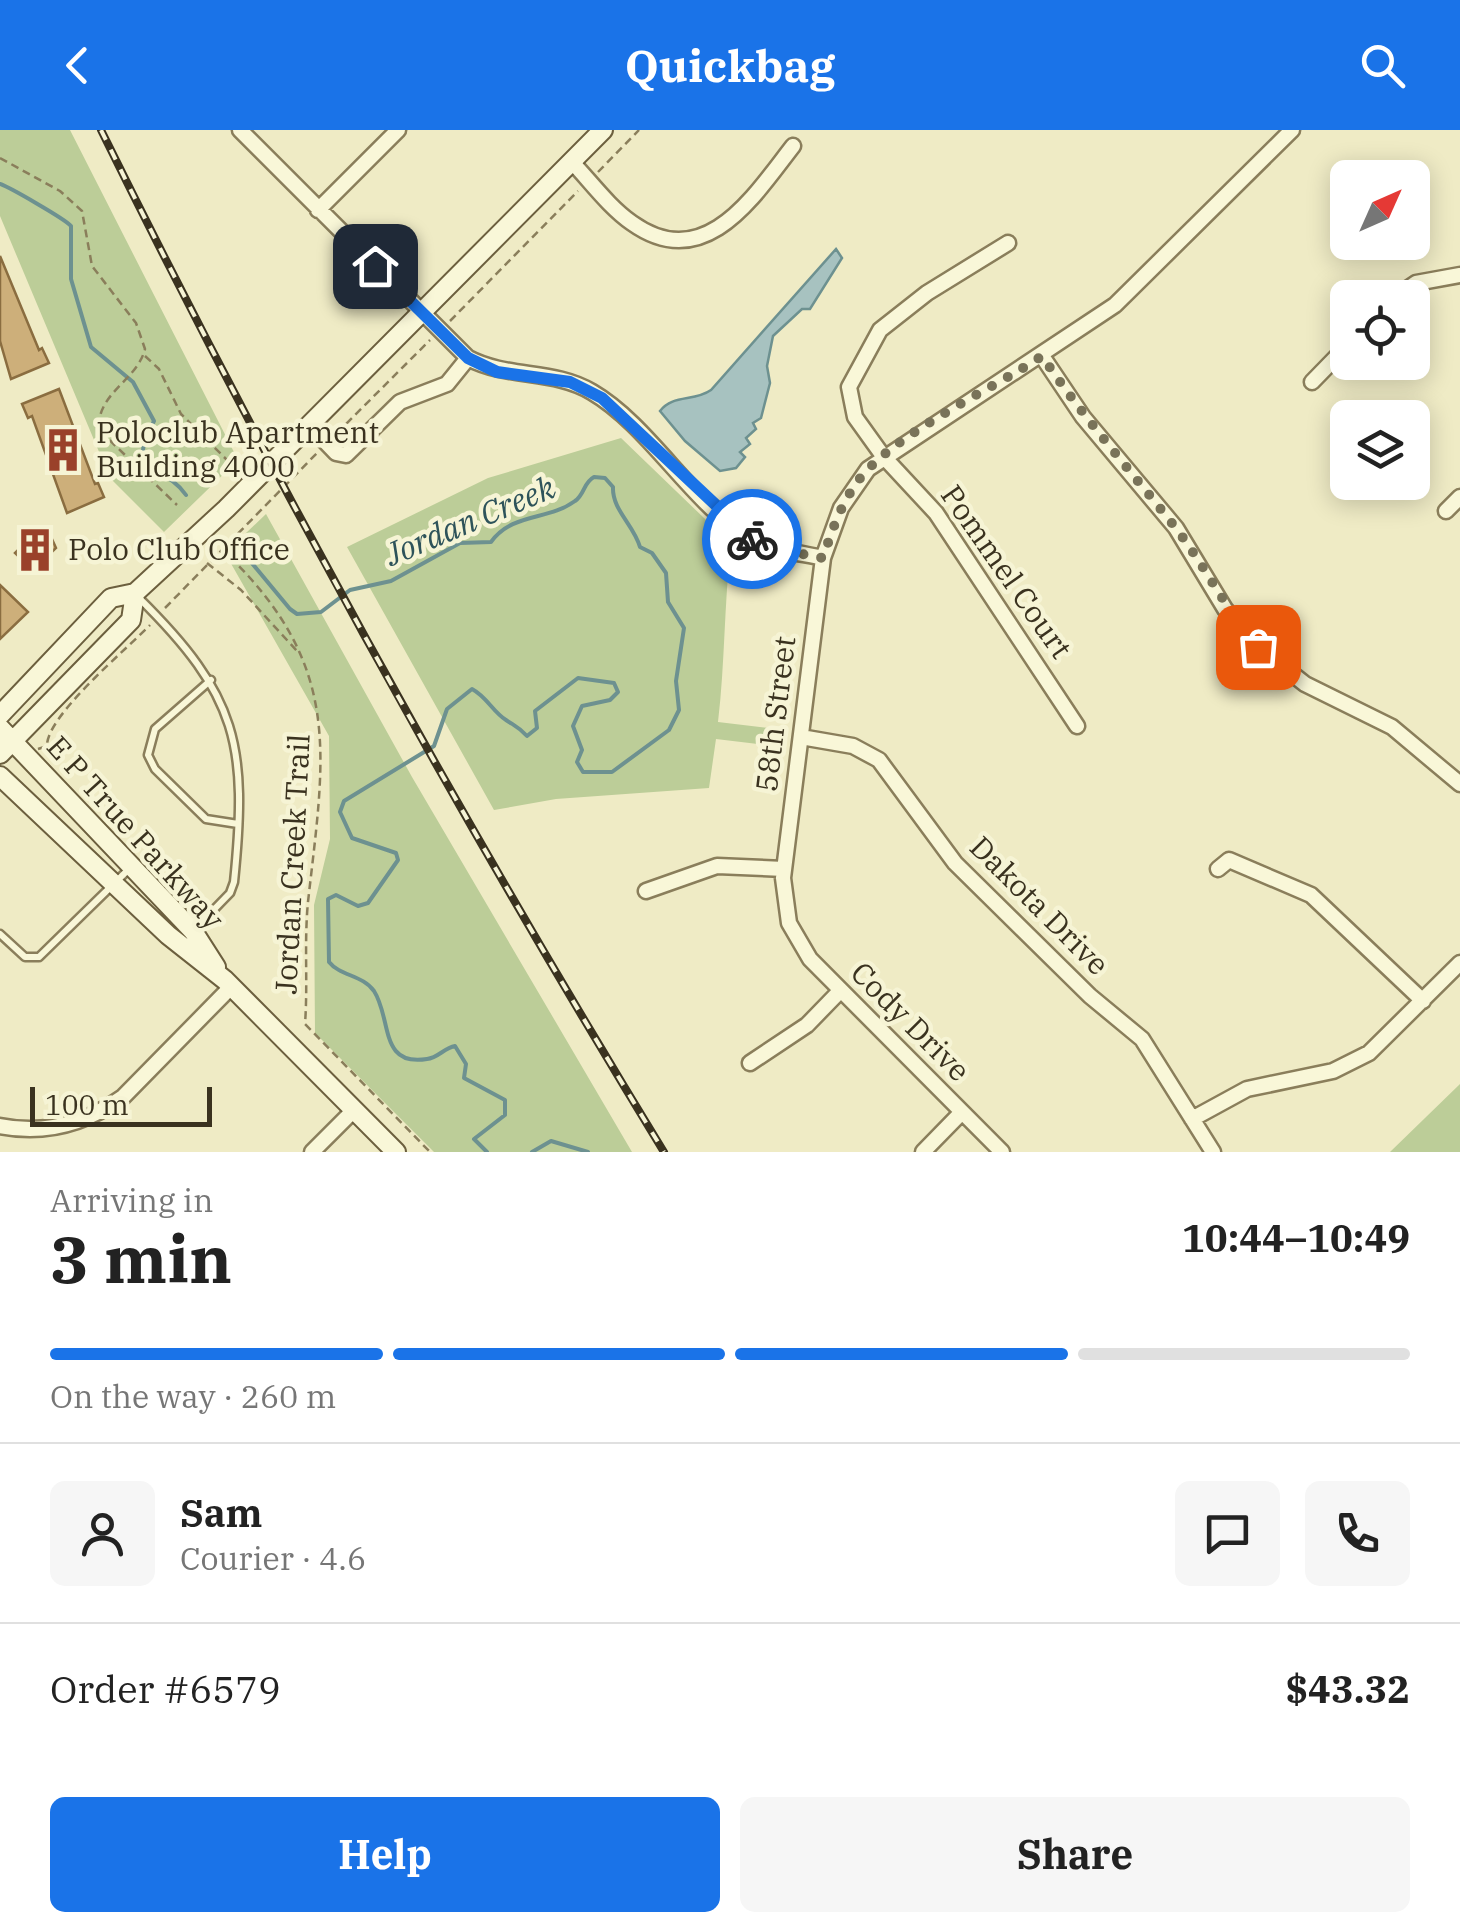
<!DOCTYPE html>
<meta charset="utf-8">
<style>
body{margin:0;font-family:"IBM Plex Serif",serif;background:#f6f6f6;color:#222;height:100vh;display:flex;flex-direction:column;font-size:38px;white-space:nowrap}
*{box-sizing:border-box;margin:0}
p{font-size:32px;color:#767676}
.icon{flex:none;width:55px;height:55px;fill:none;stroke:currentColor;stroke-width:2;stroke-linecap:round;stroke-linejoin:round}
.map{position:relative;height:1022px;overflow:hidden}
.side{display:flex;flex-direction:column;background:#fff;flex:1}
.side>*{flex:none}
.needle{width:65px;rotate:45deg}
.fabs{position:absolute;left:1330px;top:30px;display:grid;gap:20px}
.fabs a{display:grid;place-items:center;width:100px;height:100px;border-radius:15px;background:#fff;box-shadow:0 5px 25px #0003;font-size:50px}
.scale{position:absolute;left:30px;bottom:25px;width:182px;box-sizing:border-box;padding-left:10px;border:5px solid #3a321f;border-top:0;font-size:28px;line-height:35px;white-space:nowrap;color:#3a321f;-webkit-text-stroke:8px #f6f4d5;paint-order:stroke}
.pin{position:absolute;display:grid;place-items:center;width:85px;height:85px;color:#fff;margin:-42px;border-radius:20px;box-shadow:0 5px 15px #0006}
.courier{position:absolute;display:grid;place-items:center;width:100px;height:100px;margin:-50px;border:8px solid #1a73e8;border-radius:50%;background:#fff;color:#222;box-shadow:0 2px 12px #0007}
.overview em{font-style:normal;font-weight:700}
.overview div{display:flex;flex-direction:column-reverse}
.overview{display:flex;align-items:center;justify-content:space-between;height:170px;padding:0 50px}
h1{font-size:65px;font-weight:700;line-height:75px}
.bar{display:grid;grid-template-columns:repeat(4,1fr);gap:15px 10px;align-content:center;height:120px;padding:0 50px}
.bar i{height:12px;border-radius:8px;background:#e0e0e0}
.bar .selected{background:#1a73e8}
.bar p{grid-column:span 4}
.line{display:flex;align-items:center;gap:25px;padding:0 50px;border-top:2px solid #e0e0e0}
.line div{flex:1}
.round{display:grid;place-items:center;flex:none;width:105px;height:105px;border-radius:15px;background:#f6f6f6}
.button{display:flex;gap:20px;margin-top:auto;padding:20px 50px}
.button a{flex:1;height:115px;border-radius:15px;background:#1a73e8;color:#fff;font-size:40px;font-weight:700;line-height:115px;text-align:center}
.button a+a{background:#f6f6f6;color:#222}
header{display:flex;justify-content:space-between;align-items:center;height:130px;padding:0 50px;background:#1a73e8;color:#fff;font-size:45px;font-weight:700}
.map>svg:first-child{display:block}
.green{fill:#bccd98}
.water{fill:#a7c2c0;stroke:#6d9190;stroke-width:2.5}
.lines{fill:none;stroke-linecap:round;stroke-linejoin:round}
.stream{stroke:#6d9190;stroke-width:4}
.building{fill:#cdaf7a;stroke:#8a6d40;stroke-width:2.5}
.lane-casing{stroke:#8a7e5b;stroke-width:11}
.street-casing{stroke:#8a7e5b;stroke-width:19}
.secondary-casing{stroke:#6c5f3e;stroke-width:22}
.path{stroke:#8a7e5b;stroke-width:2.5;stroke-dasharray:8 5;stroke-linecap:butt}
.lane{stroke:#f9f7d8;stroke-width:6}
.street{stroke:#f9f7d8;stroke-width:14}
.secondary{stroke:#f9f7d8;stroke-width:18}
.rail-casing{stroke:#3a321f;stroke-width:8}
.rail{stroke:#f6f4d5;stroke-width:4;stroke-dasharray:11;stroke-linecap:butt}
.done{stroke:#797359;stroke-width:10;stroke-dasharray:0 18}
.route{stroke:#1a73e8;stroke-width:12}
.labels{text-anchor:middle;stroke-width:9;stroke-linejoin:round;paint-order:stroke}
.poi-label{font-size:30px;fill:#3a321f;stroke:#f6f4d5;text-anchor:start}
.street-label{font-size:30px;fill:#3a321f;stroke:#f6f4d5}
.water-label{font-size:32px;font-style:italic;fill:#2e535a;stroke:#f6f4d5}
</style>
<header><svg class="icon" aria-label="back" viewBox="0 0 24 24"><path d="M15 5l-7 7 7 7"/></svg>Quickbag<svg class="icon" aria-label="search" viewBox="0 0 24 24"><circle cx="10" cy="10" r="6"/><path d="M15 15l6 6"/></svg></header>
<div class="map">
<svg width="1460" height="1022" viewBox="0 0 1460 1022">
<rect width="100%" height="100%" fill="#efebc5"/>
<path class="green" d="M0,0H70L238,330L164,402L110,348L0,86Z
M621,308L731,414C724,474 725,533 718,592L786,600L784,617L716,609L709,658L556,669L494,680L347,417L488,348Z
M266,384L412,647L632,1022H434L315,903L314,775L330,709L329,606L225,423Z
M1460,954V1022H1390Z"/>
<path class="water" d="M836,119L842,128L810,179H802L773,206L767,236L770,253L761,288L753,293L756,299L746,308L750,314L740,322L745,327L736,338L720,341L685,311L660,281C673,264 694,272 711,260Z"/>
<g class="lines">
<path class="stream" d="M0,54C9,57 65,89 71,96V149L91,217L133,252L154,291C123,349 163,331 186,365
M241,420L290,479L297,484L321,482L350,460L391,451L460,413L491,412C513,382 548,391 575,371C585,364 583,353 594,347L605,348L613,357C612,380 634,395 640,417L652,423L666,443L668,472L684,498L676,551L679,580L669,600L612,642H583L577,632L582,620L573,596L582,576L610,570L618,562L614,553L578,548L535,581L537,598L527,606C519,597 515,596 506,590C493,582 487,567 472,559L447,579L434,616L344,671L340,682L352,708L396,723L398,730L368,773L358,776L336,765L328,769L329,832C340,846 363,845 374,861C392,889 379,937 427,929C438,928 444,918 455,916L466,934L464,948L505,970V985L474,1009L487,1022
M532,1022L551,1011L588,1022"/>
</g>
<path class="building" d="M0,126L39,220L42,218L49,233L11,249L0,211Z
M59,259L95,354L98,353L104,367L67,383L32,286L28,288L22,274Z
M38,400L52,409L56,418L33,440L15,423Z
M0,455L28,482L0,509Z"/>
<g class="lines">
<g class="lane-casing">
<path id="lane" d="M139,468C238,566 248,615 234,752L230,763L196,798
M211,550L155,599L148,625L155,639L206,689L238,694
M0,804L25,827H39L130,738"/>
</g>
<g class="street-casing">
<path id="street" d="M240,0L468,228C508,249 554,239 592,262C652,297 696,381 756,411C777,421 801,423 823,428
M572,32C591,52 609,77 632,93C705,145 754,66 793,16
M318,80L398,0
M1008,113L927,163L880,200L849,257L855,287L883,326L936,383L1077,596
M1394,168L1416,153L1460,145
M1042,226L1083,287L1176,398L1225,479L1258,517L1305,554L1392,597L1460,654
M1312,252L1348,215
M309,295L336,323L346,325L400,272L447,254L468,228
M1446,381L1460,367
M801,607L853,616L879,630L955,733L1090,866L1142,909L1213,1022
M1218,739L1229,730L1311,765L1423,871
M646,761L717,736L784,739
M750,933L807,895L840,861
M1192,989L1247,959L1333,941L1369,923L1460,833
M0,996C45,1005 85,994 123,967L231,857
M312,1022L354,980
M923,1022L962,982
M1002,1022L810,829L789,793L783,748L823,428L841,378L868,339L1115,175L1292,0"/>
</g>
<g class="secondary-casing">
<path id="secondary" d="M0,585L111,468L135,463L226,379L603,0
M0,598L193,801L216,837
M0,624L131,490L135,463
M0,646L168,805L225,850L396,1022"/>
</g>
<path class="path" d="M0,28L60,61L82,81L92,136L136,193L145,219C137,251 96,263 99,300L177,375
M598,42L639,0
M450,191L578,61
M145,226L159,239L181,284L239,342
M337,303L430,210
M230,427C344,539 324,628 308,772C304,813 308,853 305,894L430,1022
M207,433L241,460L297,521
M165,478L317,323
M38,619L47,616C46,586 127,519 150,495"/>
<use href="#lane" class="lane"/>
<use href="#street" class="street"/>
<use href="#secondary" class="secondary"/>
<g class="rail-casing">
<path id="rail" d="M101,0C273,349 461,690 664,1022"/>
</g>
<use href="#rail" class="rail"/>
</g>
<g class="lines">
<path class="done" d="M752,409L772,418L823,428C832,400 841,374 858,351C893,304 991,260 1042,226C1083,287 1130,340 1175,397C1205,436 1226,480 1258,517"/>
<path class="route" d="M375,136L468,228L497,242L570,252L602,268L752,409"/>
</g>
<defs>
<g id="building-bare" transform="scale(3.45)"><path d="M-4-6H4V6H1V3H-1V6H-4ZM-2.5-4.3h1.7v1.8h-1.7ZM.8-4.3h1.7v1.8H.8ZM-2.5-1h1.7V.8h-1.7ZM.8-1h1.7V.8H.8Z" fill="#9a412a" stroke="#f6f4d5" stroke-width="2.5" paint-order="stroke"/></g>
</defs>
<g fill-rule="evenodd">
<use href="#building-bare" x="63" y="320"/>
<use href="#building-bare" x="35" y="420"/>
</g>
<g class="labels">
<g class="poi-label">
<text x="96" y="313">Poloclub Apartment<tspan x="96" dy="34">Building 4000</tspan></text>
<text x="68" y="430">Polo Club Office</text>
</g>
<g class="street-label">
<text transform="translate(1006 442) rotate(55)" y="10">Pommel Court</text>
<text transform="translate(776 584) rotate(-83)" y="10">58th Street</text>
<text transform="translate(135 703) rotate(48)" y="10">E P True Parkway</text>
<text transform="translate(293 734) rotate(-87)" y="10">Jordan Creek Trail</text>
<text transform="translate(1039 776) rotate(45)" y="10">Dakota Drive</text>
<text transform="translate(910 892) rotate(45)" y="10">Cody Drive</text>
</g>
<g class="water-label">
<text transform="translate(470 391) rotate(-23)" y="11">Jordan Creek</text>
</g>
</g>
</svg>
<div class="fabs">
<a><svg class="needle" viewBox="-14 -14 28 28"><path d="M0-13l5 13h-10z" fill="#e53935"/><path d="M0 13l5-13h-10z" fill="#767676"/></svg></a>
<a><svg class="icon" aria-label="locate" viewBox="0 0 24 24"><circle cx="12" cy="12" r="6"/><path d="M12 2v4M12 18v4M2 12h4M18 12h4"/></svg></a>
<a><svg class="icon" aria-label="layers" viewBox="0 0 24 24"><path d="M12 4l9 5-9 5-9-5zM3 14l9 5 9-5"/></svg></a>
</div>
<div class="scale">100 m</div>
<div class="pin" style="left:1258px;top:517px;background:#ea580c"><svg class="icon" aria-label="bag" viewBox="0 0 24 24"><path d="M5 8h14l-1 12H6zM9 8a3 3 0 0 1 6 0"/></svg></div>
<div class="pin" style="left:375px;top:136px;background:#1f2937"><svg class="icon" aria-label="home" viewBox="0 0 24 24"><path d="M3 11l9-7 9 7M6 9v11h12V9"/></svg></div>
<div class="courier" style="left:752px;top:409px"><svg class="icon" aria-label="bike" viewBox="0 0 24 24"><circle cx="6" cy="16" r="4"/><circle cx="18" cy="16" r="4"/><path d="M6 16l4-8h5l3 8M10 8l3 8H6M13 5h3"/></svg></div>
</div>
<section class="side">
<div class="overview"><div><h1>3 min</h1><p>Arriving in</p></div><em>10:44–10:49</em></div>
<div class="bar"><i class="selected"></i><i class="selected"></i><i class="selected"></i><i></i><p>On the way · 260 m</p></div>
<div class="line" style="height:180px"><a class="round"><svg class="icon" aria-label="person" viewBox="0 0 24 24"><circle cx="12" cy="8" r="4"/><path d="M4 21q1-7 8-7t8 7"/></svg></a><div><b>Sam</b><p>Courier · 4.6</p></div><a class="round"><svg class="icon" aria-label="chat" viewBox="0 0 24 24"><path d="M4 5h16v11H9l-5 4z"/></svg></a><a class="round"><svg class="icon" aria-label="phone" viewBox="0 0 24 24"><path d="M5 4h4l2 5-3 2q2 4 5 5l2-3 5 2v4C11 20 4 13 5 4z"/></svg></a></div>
<div class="line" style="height:130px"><div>Order #6579</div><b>$43.32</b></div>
<div class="button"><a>Help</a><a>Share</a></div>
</section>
